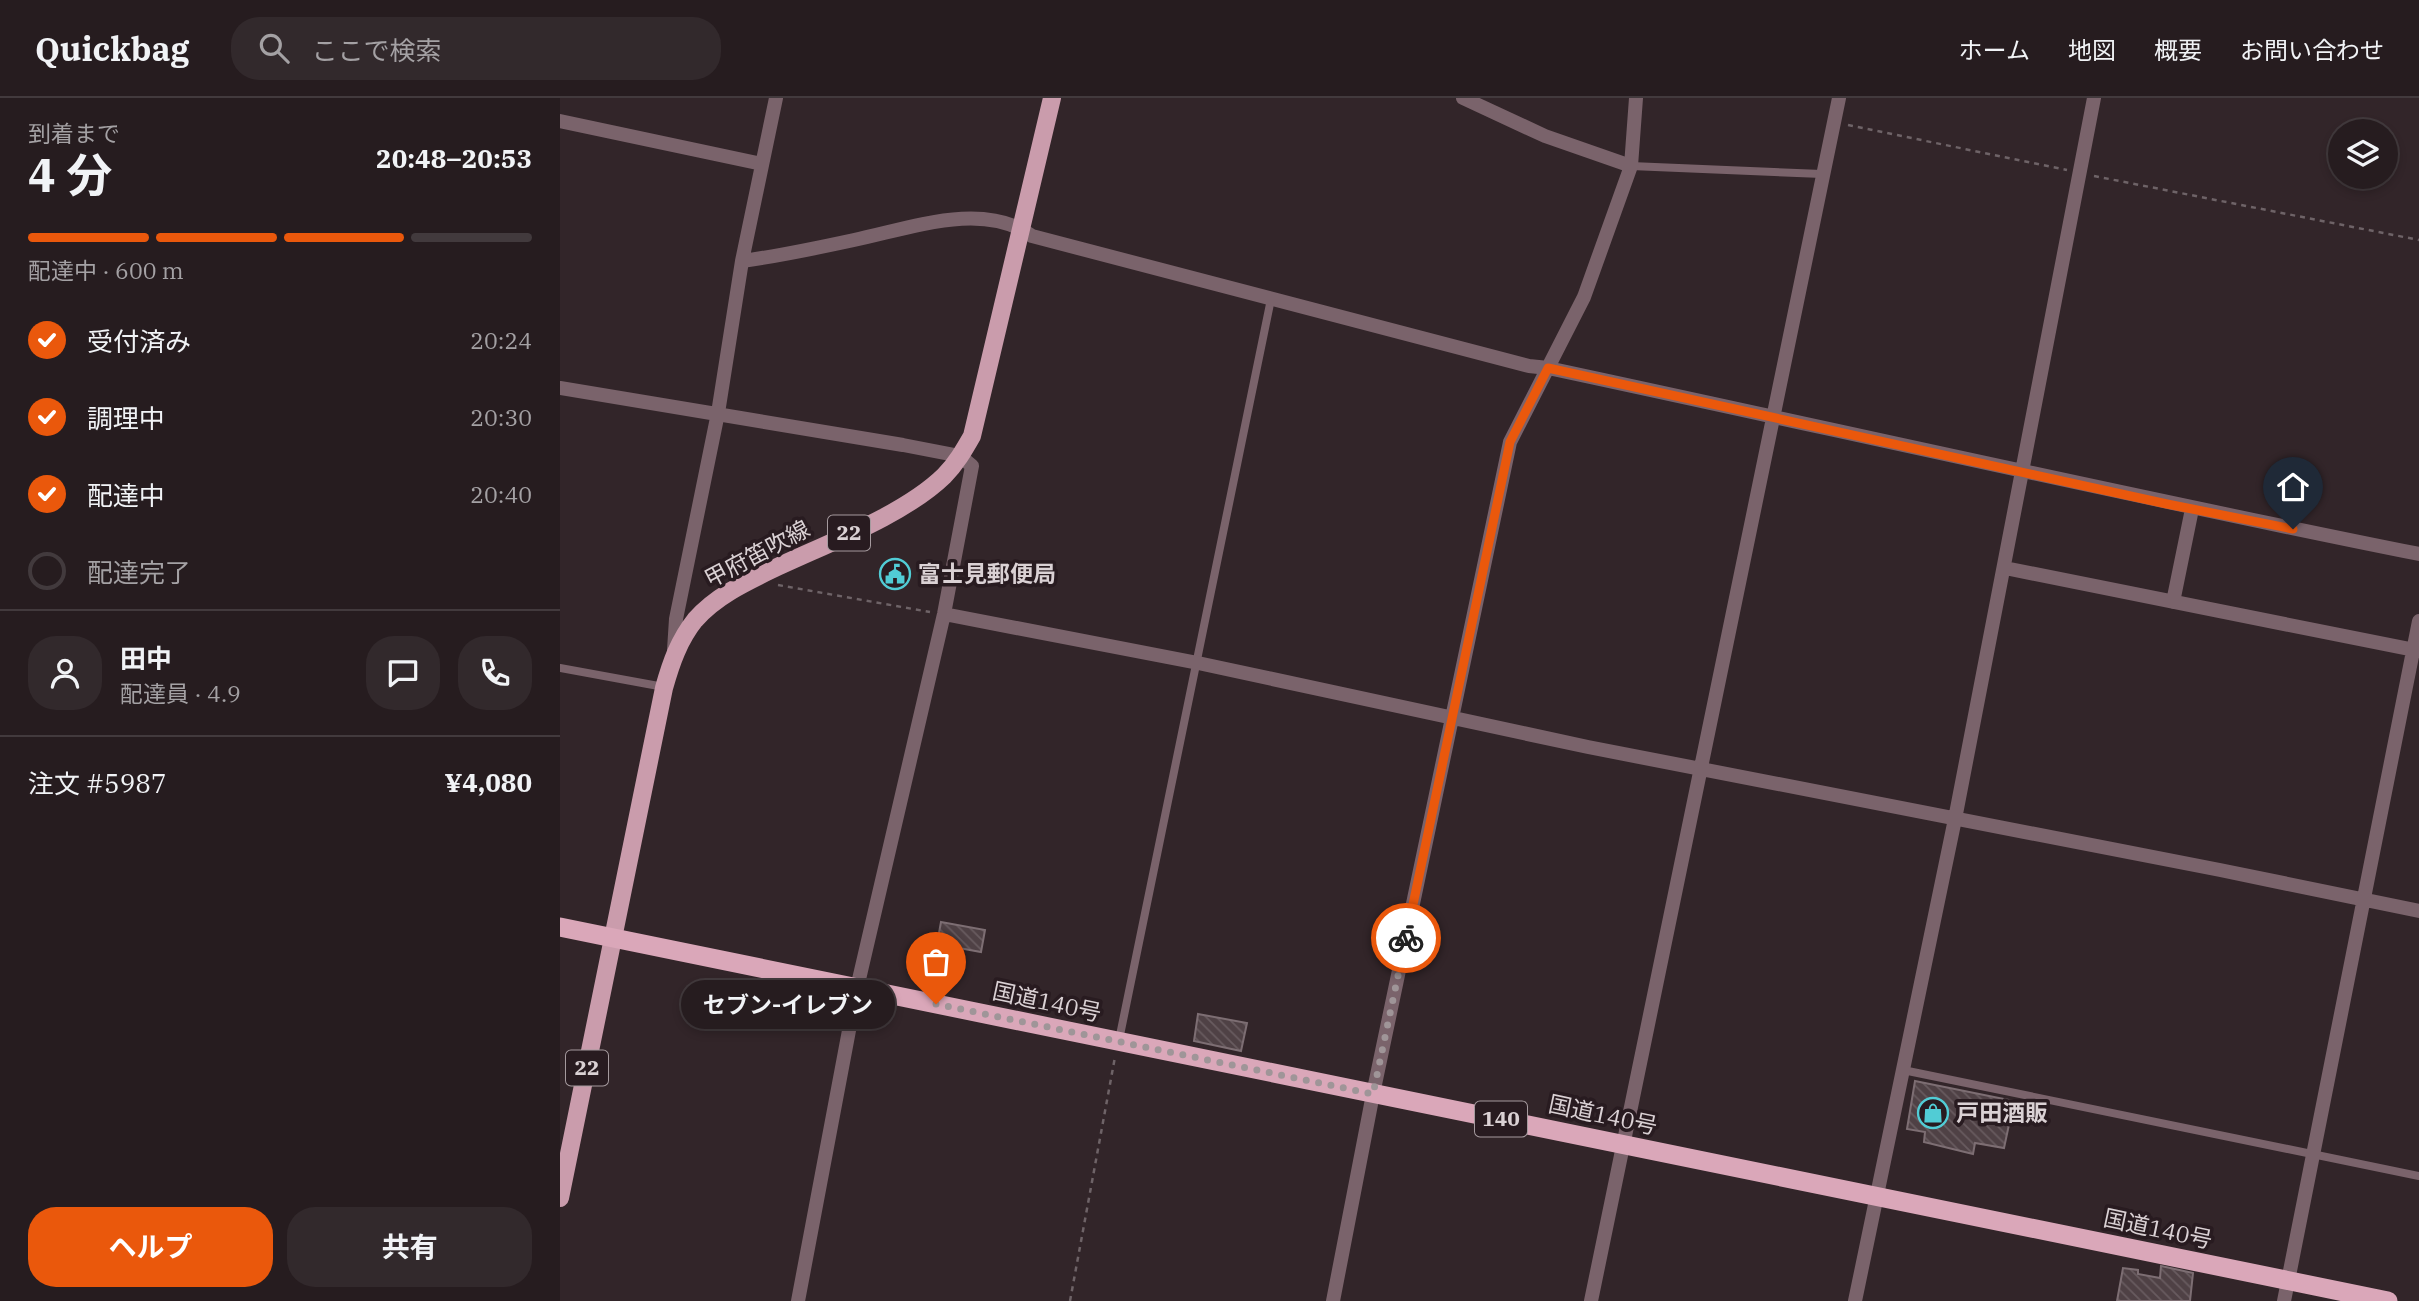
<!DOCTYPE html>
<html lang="ja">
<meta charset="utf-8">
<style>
body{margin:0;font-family:"IBM Plex Serif","Noto Sans JP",serif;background:#32292c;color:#f1f3f6;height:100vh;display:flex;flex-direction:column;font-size:26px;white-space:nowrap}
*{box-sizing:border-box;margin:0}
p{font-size:23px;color:#a4a1a4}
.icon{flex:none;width:38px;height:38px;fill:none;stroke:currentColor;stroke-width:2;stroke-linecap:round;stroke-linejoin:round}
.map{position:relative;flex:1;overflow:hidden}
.sheet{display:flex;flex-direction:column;background:#261c1f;width:560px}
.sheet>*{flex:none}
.tools{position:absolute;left:1768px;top:21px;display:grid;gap:14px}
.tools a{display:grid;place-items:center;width:70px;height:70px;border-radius:50%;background:#261c1f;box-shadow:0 4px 10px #0003,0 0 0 2px #423a3d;font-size:35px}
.pin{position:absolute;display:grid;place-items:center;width:60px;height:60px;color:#fff;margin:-72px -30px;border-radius:50% 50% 50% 0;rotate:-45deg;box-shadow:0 0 7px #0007}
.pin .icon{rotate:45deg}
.courier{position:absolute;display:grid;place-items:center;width:70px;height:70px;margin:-35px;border:5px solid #ea580c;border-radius:50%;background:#fff;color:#222;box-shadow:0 2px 9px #0007}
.bubble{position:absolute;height:49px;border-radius:24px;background:#261c1f;box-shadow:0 4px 10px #0003,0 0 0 2px #423a3d;font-size:23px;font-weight:700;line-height:49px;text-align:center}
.headline em{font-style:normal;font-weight:700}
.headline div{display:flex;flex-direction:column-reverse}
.headline{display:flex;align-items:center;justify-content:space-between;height:119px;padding:0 28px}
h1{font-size:46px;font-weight:700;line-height:52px}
.bar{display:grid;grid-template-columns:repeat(4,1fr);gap:10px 7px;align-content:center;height:84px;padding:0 28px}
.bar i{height:9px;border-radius:5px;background:#423a3d}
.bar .selected{background:#ea580c}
.bar p{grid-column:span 4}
.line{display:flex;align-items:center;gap:18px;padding:0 28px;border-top:2px solid #423a3d}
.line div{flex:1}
.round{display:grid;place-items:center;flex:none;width:74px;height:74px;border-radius:28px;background:#32292c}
ol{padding:0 28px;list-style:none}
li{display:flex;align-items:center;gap:21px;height:77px}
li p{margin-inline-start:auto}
li .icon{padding:7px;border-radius:50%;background:#ea580c;color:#fff;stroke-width:4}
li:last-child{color:#a4a1a4}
li i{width:38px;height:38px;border:4px solid #423a3d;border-radius:50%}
.cta{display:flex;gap:14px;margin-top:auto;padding:14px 28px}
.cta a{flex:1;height:80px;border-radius:28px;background:#ea580c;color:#fff;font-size:28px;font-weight:700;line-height:80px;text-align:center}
.cta a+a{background:#32292c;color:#f1f3f6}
header{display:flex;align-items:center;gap:42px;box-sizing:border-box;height:98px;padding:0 35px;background:#261c1f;border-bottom:2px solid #423a3d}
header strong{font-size:33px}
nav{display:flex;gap:38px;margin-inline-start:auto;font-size:24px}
.search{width:490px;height:63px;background:#32292c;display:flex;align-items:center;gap:18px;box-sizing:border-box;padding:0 24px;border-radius:28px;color:#a4a1a4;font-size:26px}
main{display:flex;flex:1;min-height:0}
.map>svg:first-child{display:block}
.building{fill:url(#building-back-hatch);stroke:#7d6e73;stroke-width:2}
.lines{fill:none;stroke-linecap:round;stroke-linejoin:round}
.path{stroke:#6e6367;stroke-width:2.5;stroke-dasharray:5 5;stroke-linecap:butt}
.service{stroke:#7a636b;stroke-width:8}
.minor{stroke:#7a636b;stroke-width:14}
.primary{stroke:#ca9cac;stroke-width:18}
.trunk{stroke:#daa7b9;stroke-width:19}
.done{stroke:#9f9598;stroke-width:7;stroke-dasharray:0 12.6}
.route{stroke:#ea580c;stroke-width:9}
.labels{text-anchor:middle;stroke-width:7;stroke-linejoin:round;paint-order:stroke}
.shield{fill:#281b20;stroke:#a59a9e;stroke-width:2}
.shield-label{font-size:21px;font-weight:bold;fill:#dad1d4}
.street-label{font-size:23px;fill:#dad1d4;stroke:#281b20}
.poi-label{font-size:23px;font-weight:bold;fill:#dad1d4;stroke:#281b20;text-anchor:start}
</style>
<header>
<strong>Quickbag</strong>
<div class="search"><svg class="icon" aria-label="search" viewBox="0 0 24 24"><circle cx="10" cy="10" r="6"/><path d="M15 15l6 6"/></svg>ここで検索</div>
<nav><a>ホーム</a><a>地図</a><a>概要</a><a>お問い合わせ</a></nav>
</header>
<main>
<section class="sheet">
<div class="headline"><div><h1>4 分</h1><p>到着まで</p></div><em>20:48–20:53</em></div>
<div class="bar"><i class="selected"></i><i class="selected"></i><i class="selected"></i><i></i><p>配達中 · 600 m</p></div>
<ol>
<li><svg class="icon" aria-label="check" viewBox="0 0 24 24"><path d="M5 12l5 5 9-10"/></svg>受付済み<p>20:24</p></li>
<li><svg class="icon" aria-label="check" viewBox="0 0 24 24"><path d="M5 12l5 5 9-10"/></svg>調理中<p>20:30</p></li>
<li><svg class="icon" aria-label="check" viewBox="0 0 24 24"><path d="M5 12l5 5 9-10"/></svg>配達中<p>20:40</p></li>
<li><i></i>配達完了</li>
</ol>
<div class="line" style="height:126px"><a class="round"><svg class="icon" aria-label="person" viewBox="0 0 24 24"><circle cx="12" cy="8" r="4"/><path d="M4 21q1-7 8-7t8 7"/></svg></a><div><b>田中</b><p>配達員 · 4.9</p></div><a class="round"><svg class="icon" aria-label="chat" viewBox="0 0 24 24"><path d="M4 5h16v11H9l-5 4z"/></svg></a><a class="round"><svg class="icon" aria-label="phone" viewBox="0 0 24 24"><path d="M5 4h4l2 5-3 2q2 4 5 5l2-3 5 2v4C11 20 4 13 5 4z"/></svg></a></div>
<div class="line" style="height:91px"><div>注文 #5987</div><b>¥4,080</b></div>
<div class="cta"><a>ヘルプ</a><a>共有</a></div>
</section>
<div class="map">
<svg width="1859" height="1203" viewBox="0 0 1859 1203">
<defs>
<pattern id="building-back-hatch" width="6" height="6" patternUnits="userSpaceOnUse" patternTransform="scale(1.75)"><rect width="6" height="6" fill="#4f4145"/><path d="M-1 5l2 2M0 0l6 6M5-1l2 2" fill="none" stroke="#685b5f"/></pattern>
</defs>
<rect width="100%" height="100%" fill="#322529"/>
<path class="building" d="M381,824L425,832L421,854L377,846Z
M638,916L687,925L681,953L634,943Z
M1355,983L1454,1003L1444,1050L1415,1045L1413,1056L1364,1044L1365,1034L1347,1031Z
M1601,1168L1633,1175L1630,1203H1557L1563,1170L1578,1172V1176L1600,1180Z"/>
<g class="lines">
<path class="path" d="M1288,27L1507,72
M1534,78L1859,142
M218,487L370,514
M510,1203L555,959"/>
<path class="service" d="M1071,68L1262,76
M0,570L104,589
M559,942L711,201
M1343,972L1859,1078"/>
<path class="minor" d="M903,0L985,38L1071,68
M0,23L202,66
M182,163C220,158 257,150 294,142C348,131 423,102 472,138L969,268L988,270C1278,332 1568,398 1859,456
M0,290L343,347L400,358L412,368L384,516L297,890L238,1203
M1445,470L1859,553
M1613,504L1632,411
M384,516L638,565L1028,649L1660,772L1859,813
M114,552L116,521L158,315L182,163L216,0
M773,1203L813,996L950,344L1024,199L1071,68L1076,0
M1031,1203L1279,0
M1295,1203L1395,721L1534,0
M1724,1203L1859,523"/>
<path class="primary" d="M0,1100L104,590C111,565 119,542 135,522C155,499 184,485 211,472C263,447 343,418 384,378C396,366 404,352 412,338L492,0"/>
<path class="trunk" d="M0,829L1828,1203"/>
</g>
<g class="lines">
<path class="done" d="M376,906L813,996L846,840"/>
<path class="route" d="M846,840L950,344L988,270L1607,406L1733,431"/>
</g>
<defs>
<g id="civic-ring" transform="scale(1.575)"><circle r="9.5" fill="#281b20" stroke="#51ccd5" stroke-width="1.5"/><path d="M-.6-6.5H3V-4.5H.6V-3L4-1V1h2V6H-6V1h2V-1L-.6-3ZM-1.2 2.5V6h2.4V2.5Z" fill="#51ccd5"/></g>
<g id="shop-ring" transform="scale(1.575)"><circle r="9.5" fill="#281b20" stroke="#51ccd5" stroke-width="1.5"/><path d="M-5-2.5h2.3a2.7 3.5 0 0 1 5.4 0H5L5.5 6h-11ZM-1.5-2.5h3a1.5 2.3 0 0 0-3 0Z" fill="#51ccd5"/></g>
</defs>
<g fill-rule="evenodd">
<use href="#civic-ring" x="335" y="476"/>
<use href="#shop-ring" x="1373" y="1015"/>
</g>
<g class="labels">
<g class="shield">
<rect x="268" y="417.5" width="42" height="35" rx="5"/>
<rect x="6" y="952.5" width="42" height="35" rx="5"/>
<rect x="915" y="1003.5" width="52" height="35" rx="5"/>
</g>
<g class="shield-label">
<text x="289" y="442">22</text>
<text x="27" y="977">22</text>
<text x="941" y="1028">140</text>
</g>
<g class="street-label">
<text transform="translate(197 456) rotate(-28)" y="8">甲府笛吹線</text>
<text transform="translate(487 904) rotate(12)" y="8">国道140号</text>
<text transform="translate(1043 1017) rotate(12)" y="8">国道140号</text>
<text transform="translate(1598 1131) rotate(12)" y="8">国道140号</text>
</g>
<g class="poi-label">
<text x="358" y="484">富士見郵便局</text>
<text x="1396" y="1023">戸田酒販</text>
</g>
</g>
</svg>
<div class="tools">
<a><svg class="icon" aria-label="layers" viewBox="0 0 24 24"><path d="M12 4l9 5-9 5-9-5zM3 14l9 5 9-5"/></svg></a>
</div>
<div class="pin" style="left:376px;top:906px;background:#ea580c"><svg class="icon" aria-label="bag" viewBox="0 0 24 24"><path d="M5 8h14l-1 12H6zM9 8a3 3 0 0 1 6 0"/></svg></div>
<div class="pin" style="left:1733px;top:431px;background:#1f2937"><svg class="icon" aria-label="home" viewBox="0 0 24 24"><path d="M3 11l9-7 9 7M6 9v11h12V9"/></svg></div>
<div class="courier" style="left:846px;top:840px"><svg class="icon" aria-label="bike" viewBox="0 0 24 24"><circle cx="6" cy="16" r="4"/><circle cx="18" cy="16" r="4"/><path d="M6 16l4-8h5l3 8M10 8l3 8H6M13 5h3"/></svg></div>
<div class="bubble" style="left:121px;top:882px;width:214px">セブン-イレブン</div>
</div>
</main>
